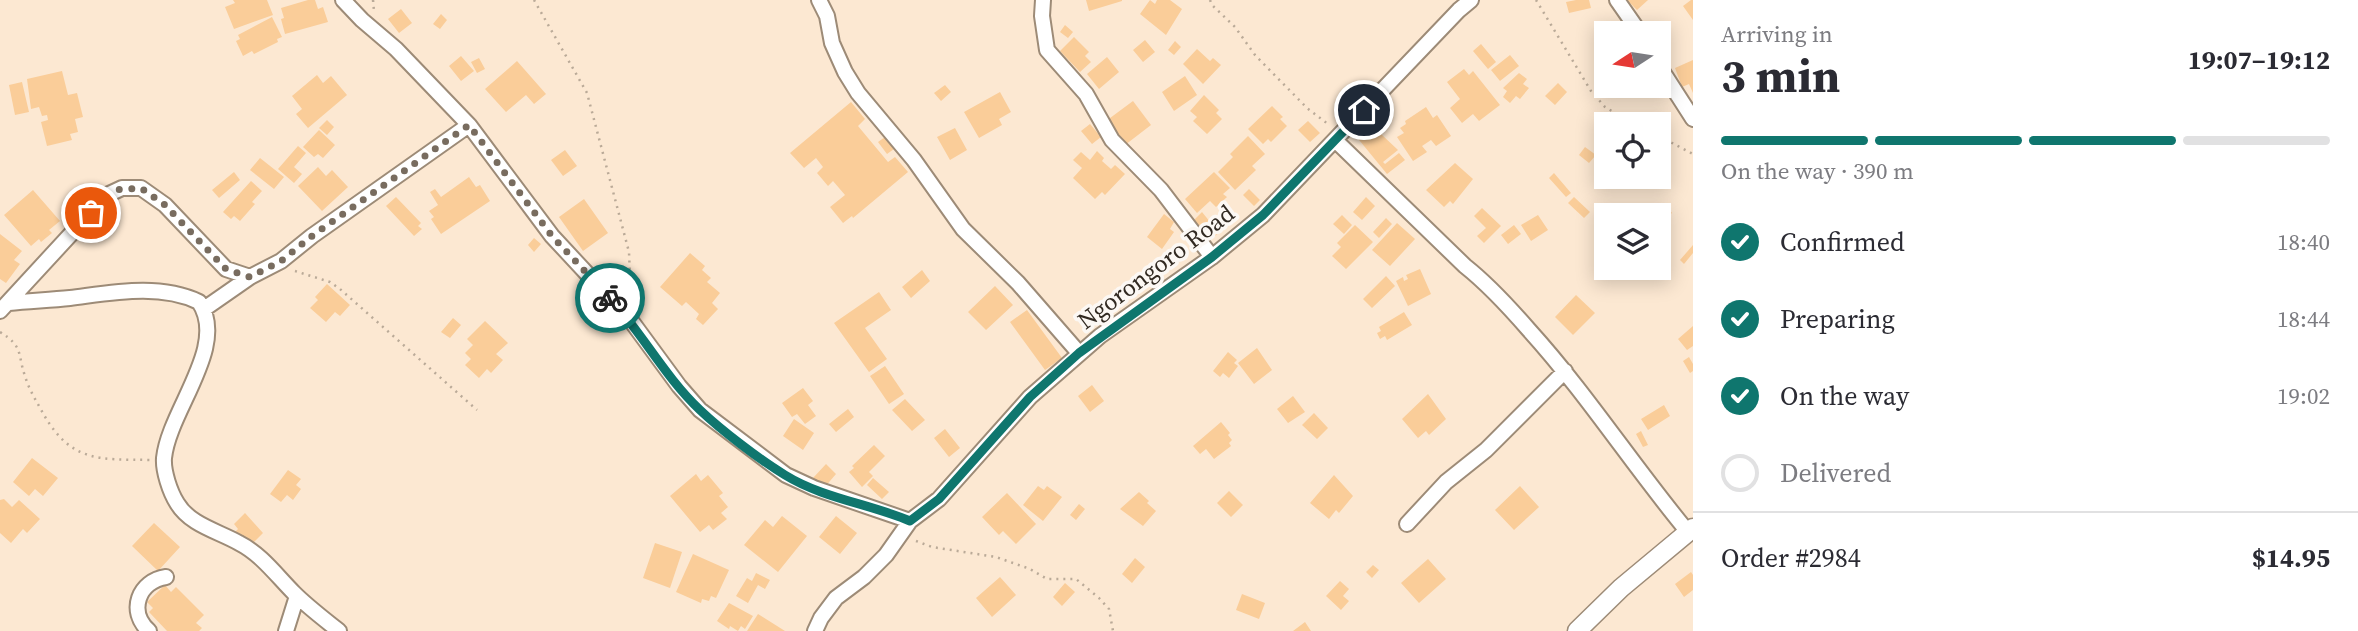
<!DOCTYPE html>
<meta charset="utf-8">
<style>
body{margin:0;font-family:"Source Serif 4",serif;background:#f2f2f3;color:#2b2b33;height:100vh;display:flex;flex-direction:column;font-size:26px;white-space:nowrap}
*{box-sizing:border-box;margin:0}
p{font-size:23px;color:#7c7c81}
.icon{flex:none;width:38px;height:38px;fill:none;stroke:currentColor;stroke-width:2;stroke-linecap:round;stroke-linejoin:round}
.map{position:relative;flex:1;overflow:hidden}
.panel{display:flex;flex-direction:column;background:#fff;width:665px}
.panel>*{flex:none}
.needle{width:46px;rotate:258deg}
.tools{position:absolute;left:1594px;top:21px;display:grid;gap:14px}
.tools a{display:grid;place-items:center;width:77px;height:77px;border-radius:0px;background:#fff;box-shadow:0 4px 18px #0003;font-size:35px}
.pin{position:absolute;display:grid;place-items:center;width:60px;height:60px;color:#fff;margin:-30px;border:4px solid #fff;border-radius:50%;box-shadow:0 2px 7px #0007}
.courier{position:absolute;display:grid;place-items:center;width:70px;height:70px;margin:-35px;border:5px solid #0f766e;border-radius:50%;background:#fff;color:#222;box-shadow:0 2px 9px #0007}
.summary em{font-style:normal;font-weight:700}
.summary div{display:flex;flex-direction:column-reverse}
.summary{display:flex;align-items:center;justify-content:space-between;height:119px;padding:0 28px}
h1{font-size:46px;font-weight:700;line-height:52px}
.bar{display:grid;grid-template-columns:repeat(4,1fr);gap:10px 7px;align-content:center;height:84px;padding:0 28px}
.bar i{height:9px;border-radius:5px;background:#e1e1e2}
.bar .on{background:#0f766e}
.bar p{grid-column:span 4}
.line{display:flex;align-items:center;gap:18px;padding:0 28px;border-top:2px solid #e1e1e2}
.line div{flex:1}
ol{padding:0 28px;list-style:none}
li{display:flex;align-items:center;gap:21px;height:77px}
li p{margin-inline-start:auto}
li .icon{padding:7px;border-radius:50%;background:#0f766e;color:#fff;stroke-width:4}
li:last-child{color:#7c7c81}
li i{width:38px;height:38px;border:4px solid #e1e1e2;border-radius:50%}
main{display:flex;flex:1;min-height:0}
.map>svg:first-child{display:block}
.building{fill:#facd99}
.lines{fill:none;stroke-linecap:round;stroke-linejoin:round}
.minor-casing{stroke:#9d8b77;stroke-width:18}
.tertiary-casing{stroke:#9d8b77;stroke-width:21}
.path{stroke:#baaa98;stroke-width:2.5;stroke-dasharray:2 5;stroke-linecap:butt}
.minor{stroke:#fff;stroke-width:14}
.tertiary{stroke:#fff;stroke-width:18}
.done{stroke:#786c5f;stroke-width:7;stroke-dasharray:0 12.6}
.route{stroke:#0f766e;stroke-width:9}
.labels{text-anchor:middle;stroke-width:7;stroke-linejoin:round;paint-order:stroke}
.street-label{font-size:24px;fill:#312921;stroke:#fcf8f4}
</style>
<main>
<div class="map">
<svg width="1693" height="631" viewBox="0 0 1693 631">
<rect width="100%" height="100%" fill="#fce8d2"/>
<path class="building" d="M233,0H267L273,15L234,29L225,7L235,3Z
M308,0H315L318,9L323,7L328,22L285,34L281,19L284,18L281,8Z
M1086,0H1122V1L1089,11Z
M1150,0L1155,4L1157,0H1170L1182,9L1166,35L1140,14Z
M1576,0H1589L1591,8L1569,13L1566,2Z
M1627,0H1648L1637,10Z
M1691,0H1693V20L1683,6Z
M401,9L412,23L399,33L388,19Z
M441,14L447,20L440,29L433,24Z
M272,17L282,37L277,39L278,42L254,54L252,51L243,56L236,41L240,39L238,35Z
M1065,25L1073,32L1068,38L1060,32Z
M1074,37L1089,52L1085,56L1091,62L1080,72L1060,51Z
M1145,40L1155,52L1143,62L1133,50Z
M1175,41L1181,47L1174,55L1168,50Z
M1481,44L1496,62L1488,69L1473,51Z
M1197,49L1210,61L1213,58L1221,65L1203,84L1183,64Z
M1510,55L1519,66L1500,81L1491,70Z
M461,56L474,71L461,81L449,66Z
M1107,57L1119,72L1099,89L1087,74Z
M479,58L485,69L477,73L471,62Z
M1693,60V93L1689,84L1682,87L1675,68Z
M517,61L546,94L534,104L526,95L506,112L485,89Z
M1464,69L1469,75L1473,71L1500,105L1479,121L1473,114L1462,123L1450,108L1460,99L1447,82Z
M62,71L68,95L77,93L83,117L75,119L78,132L70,134L72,140L47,146L41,122L48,120L47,115L42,116L39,107L31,109L27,79Z
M1519,73L1527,79L1523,84L1529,88L1520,99L1516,96L1510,103L1503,97L1507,91L1503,88Z
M317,75L323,83L331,76L347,95L308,128L296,114L302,109L292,96Z
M1185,76L1197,95L1174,111L1162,92Z
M22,82L29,112L15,115L9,85Z
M1558,83L1567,92L1555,105L1545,96Z
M945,85L951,92L941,101L934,93Z
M1000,92L1011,112L999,119L1002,125L979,138L964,112Z
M1204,95L1219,110L1216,113L1222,119L1207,134L1193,121L1197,117L1190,111Z
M1133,101L1151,125L1125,145L1106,121Z
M851,102L865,119L858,126L888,162L895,157L908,172L853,218L852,216L843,223L830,207L845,195L833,181L828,186L817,173L823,167L816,158L804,168L790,153Z
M1272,106L1283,117L1280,119L1287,126L1271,142L1268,139L1263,144L1248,129Z
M1426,107L1433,118L1437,115L1451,136L1436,146L1431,140L1422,146L1427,152L1413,161L1397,137L1404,133L1400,128L1406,124L1405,121Z
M1376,118L1386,130L1381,134L1398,150L1383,162L1385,164L1399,153L1405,160L1387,174L1355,135Z
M327,120L334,127L327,135L319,128Z
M1308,121L1320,133L1310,142L1298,130Z
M1090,124L1101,137L1092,144L1081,131Z
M955,128L967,150L950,160L937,137Z
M319,130L335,145L323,158L318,154L314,157L303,147Z
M1248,136L1265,154L1252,166L1256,170L1235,190L1218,172L1233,157L1230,154Z
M885,137L894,149L887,154L878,142Z
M298,146L306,153L294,167L302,174L294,183L278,169Z
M1585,147L1596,155L1589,163L1579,155Z
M565,150L577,166L563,176L551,160Z
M1097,151L1104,158L1102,161L1111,169L1115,165L1125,174L1105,195L1102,192L1095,199L1073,178L1082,168L1073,160L1081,152L1090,160Z
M260,158L284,177L274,189L250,170Z
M1455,163L1473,179L1453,204L1450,201L1444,207L1426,190Z
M318,167L326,176L332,170L348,187L322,211L298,186Z
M234,172L240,180L219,198L212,190Z
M1214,172L1230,188L1223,194L1227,197L1216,207L1210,201L1197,213L1185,199Z
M1554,173L1571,193L1566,197L1549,178Z
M469,177L476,187L480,185L490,201L441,234L431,219L434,217L429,211L438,205L430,192L435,189L441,197Z
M251,181L262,191L252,202L255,204L240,221L234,216L231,219L223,212Z
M1249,189L1260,200L1254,206L1243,195Z
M33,190L60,221L49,230L52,233L41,242L39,239L31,246L4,215Z
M396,197L421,223L418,226L422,229L414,236L386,206Z
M1366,197L1375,206L1362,220L1353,212Z
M1574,197L1590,212L1584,218L1568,203Z
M584,199L608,233L583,251L559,217Z
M1666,205L1672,213L1659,222V215H1651Z
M1482,208L1501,226L1484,243L1477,236L1486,228L1474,216Z
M1202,212L1219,233L1210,240L1194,220Z
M1164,214L1174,222L1170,229L1174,232L1162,249L1147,237Z
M1342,215L1352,225L1344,234L1333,224Z
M1538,215L1548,230L1531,241L1521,225Z
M1386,218L1392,224L1379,238L1373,232Z
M1397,223L1415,239L1390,266L1372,250Z
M1355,225L1373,242L1346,269L1332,256L1341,247L1337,243Z
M1514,225L1521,234L1508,244L1501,235Z
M0,234L22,251L14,260L20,264L6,283L0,279Z
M534,238L541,244L534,252L528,245Z
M1693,245V253L1684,264L1680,260Z
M690,253L705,266L702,270L711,278L707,282L720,293L712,303L718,309L703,325L696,319L699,314L686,302L682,306L660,287Z
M1420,269L1431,294L1408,306L1396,281L1403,277L1404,281L1408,279L1406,275Z
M922,270L930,281L911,298L902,287Z
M1386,276L1395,286L1372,308L1363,299Z
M327,284L350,305L340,316L335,312L326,322L310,308L318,300L315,297Z
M995,286L1013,305L986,330L968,312Z
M879,292L891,310L865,328L887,359L869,372L834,323Z
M1576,295L1595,313L1573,335L1555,317Z
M1027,310L1062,358L1045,370L1010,322Z
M1404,312L1412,325L1387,340L1385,336L1380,339L1377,333L1381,331L1379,327Z
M453,318L461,325L450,338L441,332Z
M485,321L508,343L496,354L503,360L491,373L487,369L479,378L465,365L471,359L465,353L473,345L467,339Z
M1693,326V346L1687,350L1678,339Z
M1257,348L1272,370L1254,384L1238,363Z
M1228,352L1237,360L1234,363L1238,366L1229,378L1223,373L1220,377L1213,371Z
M1689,357L1693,364V371L1690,373L1683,361Z
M885,366L904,394L889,404L870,376Z
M1092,385L1104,401L1090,412L1078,396Z
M803,388L813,401L808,405L816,416L805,424L797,414L792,417L782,403Z
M1428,394L1446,419L1429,435L1426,431L1418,438L1402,419Z
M1293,396L1305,412L1288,423L1277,409Z
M905,399L925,420L912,431L892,410Z
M1664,405L1670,416L1648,430L1641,419Z
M848,409L854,417L836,432L829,424Z
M1314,413L1328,428L1317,439L1302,425Z
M794,419L814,433L803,450L783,436Z
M1221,422L1230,433L1228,435L1232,440L1229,443L1231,446L1214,459L1206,449L1200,454L1193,446Z
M945,429L960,448L949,457L934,438Z
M1641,431L1648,445L1643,447L1636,434Z
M874,445L885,456L869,472L873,476L862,487L849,472L854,468L852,466Z
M32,458L58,478L43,496L35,489L29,496L13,482Z
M826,464L836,474L824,488L813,478Z
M288,470L301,479L296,485L301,489L293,500L287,495L281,502L270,494Z
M696,474L701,481L708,475L723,493L719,496L728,507L721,513L727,519L713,530L709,525L700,532L670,496Z
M1334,475L1353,496L1339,513L1336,510L1329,519L1310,503Z
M873,478L889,492L882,499L867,485Z
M1038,486L1044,490L1047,486L1062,497L1043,521L1023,505Z
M1520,486L1539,507L1514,530L1495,510Z
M1229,491L1243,505L1231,517L1217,503Z
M1139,492L1149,501L1147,503L1156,511L1143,526L1120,509Z
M1007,493L1036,524L1016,544L1003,531L999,535L982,517Z
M4,499L12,507L19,500L40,519L27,533L23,529L11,543L0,533V500Z
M1079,504L1085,509L1076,520L1070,515Z
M245,513L263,533L251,545L234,533L238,529L234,524Z
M782,516L807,536L778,572L744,545L765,520L773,527Z
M836,516L857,533L840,554L819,537Z
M154,523L180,547L158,571L132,546Z
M655,543L682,552L670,588L643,578Z
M693,554L729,570L716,598L711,596L709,601L702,599L701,603L676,592Z
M1135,558L1145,567L1132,583L1122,574Z
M1428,559L1446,579L1419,603L1401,583Z
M1373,565L1379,570L1372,578L1366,572Z
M1691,572L1693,575V590L1684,597L1675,584Z
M756,573L770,580L765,589L758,585L748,603L736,596L747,578L752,581Z
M1000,577L1016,595L992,617L976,598Z
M1340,581L1349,589L1343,596L1349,601L1341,610L1326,596Z
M1065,583L1075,592L1062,606L1053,597Z
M165,585L171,592L176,587L204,615L196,623L202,628L199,631H167L149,612L153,608L147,602Z
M1242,594L1265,603L1259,619L1236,610Z
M729,603L753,616L745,629L741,626L738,631L730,626L729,629L717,621Z
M758,614L785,631H747Z
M1305,622L1311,631H1293Z"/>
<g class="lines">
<g class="minor-casing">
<path id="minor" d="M343,0L362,20L396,49L469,125L552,236L632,322L679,386L700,410L786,475L814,488L910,521
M819,0L827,16L832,43L845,72L858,93L914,160L963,229L1018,283L1079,353
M1043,0L1042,16L1047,50L1086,94L1112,140L1161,190L1212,257
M1617,0L1640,33
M1659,66L1693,119
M1335,140L1465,266C1489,285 1509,307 1529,330C1587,394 1633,466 1688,532
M9,303C29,301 50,300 70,298C111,293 159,283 199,302C229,346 169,410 164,458C163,471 170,492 177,503C190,525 218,531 239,543C261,554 277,576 294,593C308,607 324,619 339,631
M204,309L250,277
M0,311L107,195L122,188H141L165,205L226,269L250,277L281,261L312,236L469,125
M1407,524L1446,482L1486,450L1565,371
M149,631C127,611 139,581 166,577
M286,631L297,596
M815,631L821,618L836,598L864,577L886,555L910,521L939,499L1030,397L1100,336L1212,257L1263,215L1459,10L1471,0"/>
</g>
<g class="tertiary-casing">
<path id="tertiary" d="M1577,631L1621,588L1693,528"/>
</g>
<path class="path" d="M373,0L374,11
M534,0L587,93L629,252L631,299
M1210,0L1212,5L1235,27L1255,55L1307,108L1328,124
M1536,0L1591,91L1605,107L1634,124
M1659,136L1693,154
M295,271L330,282L340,289L477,410
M0,332C24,347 17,353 25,376C29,390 37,402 44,415C72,463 100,459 150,460
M916,541L932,547L996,557L1030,569L1047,579H1076L1099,598L1109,609L1113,631"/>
<use href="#minor" class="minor"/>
<use href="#tertiary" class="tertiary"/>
</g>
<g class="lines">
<path class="done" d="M91,213L114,190L141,188L165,205L226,269L250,277L281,261L312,236L469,125L552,236L610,298"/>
<path class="route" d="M610,298C642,333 665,377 700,410C721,430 760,460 785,475C822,498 870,504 910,521L939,499L1030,397L1079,353L1212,257L1263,215L1364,110"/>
</g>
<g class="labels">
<g class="street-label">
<text transform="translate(1156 267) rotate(-37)" y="8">Ngorongoro Road</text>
</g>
</g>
</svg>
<div class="tools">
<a><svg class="needle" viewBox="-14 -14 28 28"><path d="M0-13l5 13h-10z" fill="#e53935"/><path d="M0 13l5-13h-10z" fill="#7c7c81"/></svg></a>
<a><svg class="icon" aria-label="locate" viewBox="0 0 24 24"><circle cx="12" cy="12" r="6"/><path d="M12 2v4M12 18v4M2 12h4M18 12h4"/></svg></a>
<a><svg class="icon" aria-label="layers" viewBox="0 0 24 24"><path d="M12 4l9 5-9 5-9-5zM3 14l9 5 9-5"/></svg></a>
</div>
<div class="pin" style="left:91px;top:213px;background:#ea580c"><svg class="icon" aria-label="bag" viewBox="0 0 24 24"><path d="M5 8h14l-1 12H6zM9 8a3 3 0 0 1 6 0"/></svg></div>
<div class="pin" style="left:1364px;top:110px;background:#1f2937"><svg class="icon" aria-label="home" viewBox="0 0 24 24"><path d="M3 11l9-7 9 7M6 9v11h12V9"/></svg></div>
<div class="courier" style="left:610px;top:298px"><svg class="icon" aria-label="bike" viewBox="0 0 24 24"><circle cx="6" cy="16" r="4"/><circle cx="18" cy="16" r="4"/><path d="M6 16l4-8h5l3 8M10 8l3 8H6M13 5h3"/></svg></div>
</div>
<section class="panel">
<div class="summary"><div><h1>3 min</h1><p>Arriving in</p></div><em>19:07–19:12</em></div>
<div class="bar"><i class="on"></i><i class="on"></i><i class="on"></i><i></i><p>On the way · 390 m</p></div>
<ol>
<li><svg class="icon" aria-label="check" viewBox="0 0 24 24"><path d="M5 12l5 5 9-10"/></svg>Confirmed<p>18:40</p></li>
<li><svg class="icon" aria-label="check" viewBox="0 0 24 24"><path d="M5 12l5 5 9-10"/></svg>Preparing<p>18:44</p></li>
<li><svg class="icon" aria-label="check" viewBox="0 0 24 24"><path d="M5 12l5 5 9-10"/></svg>On the way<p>19:02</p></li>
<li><i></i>Delivered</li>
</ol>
<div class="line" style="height:91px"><div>Order #2984</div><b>$14.95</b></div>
</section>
</main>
